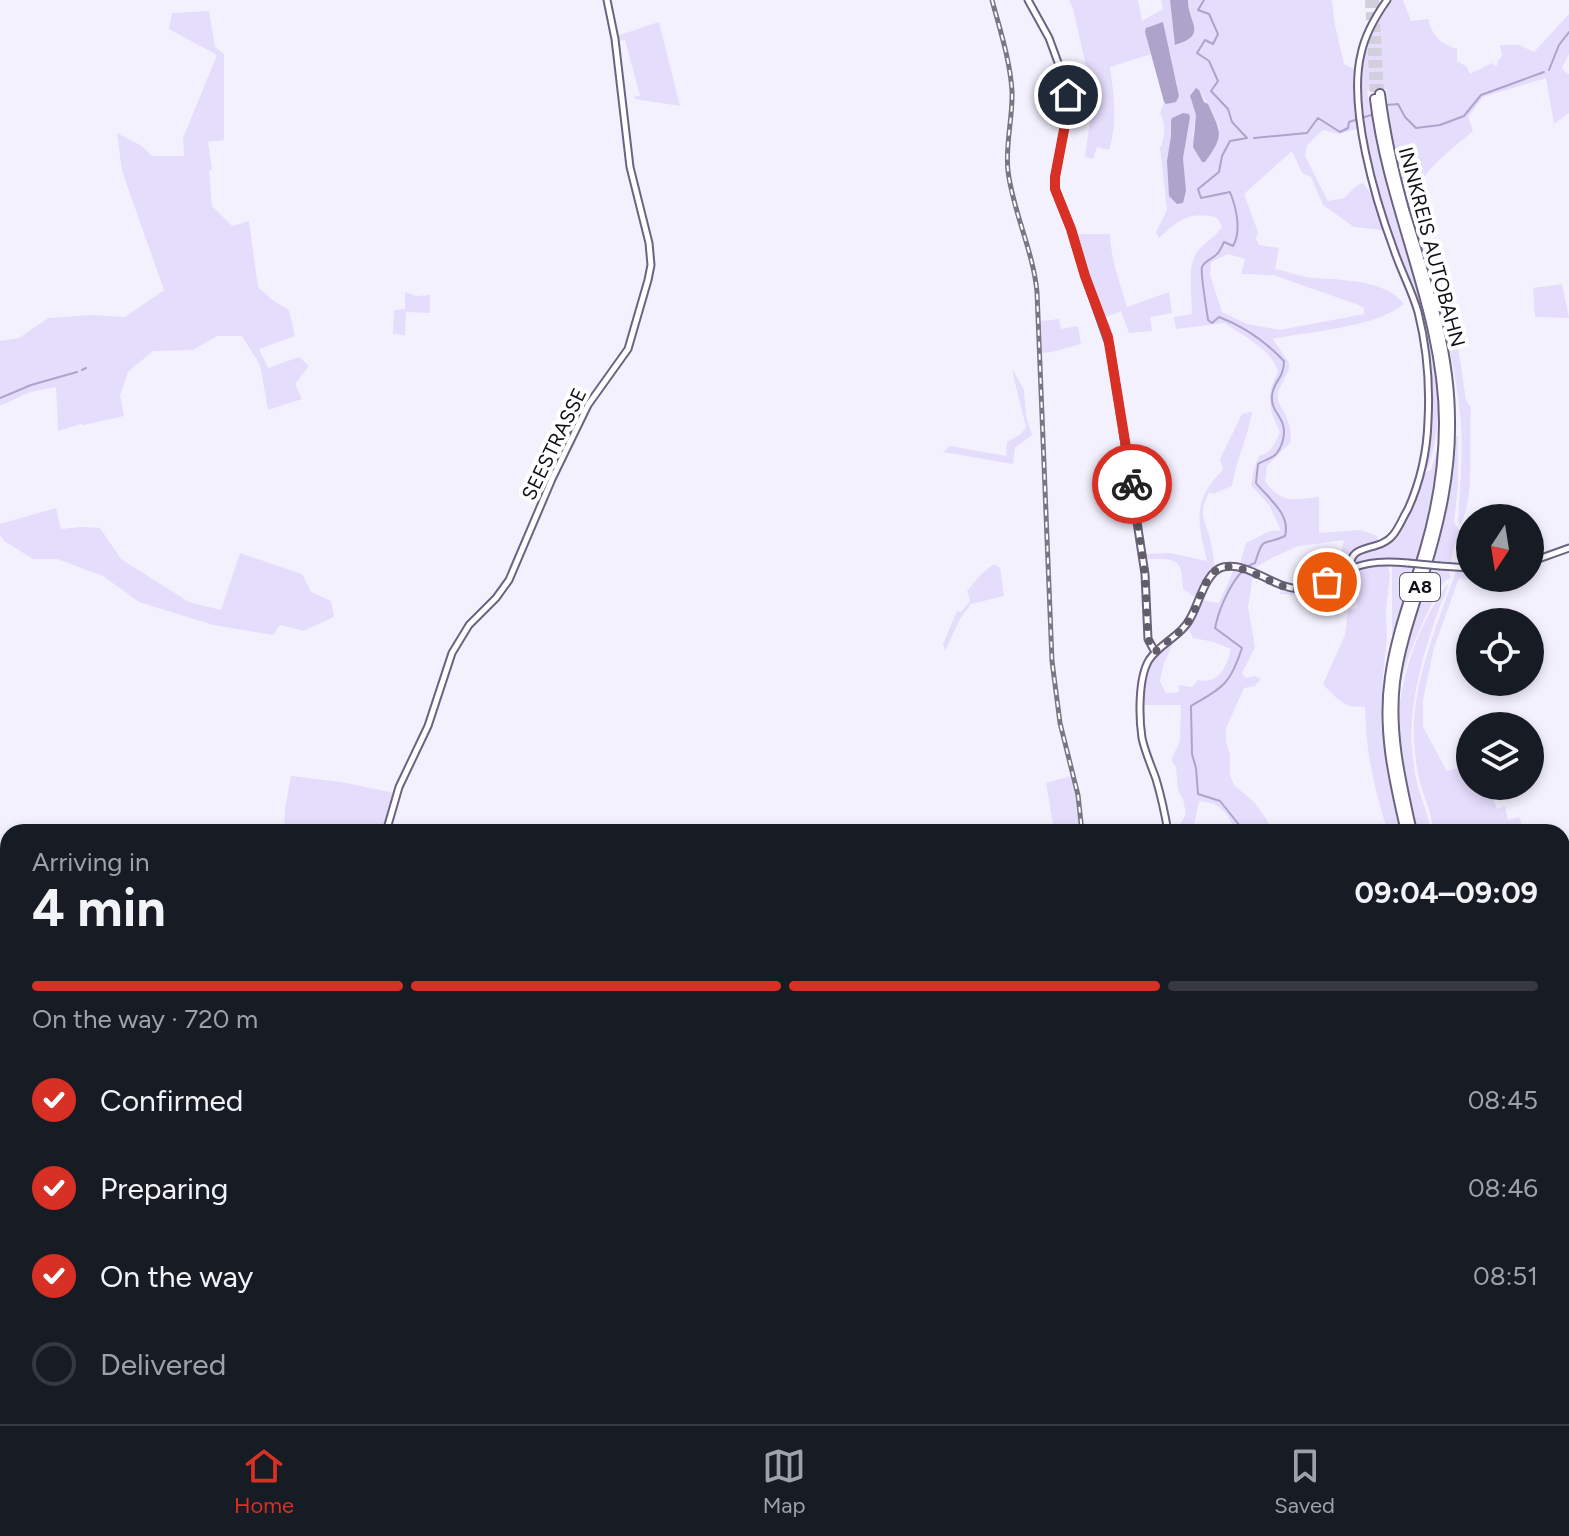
<!DOCTYPE html>
<meta charset="utf-8">
<style>
body{margin:0;font-family:Figtree,sans-serif;background:#242831;color:#f1f3f6;height:100vh;display:flex;flex-direction:column;font-size:30px;white-space:nowrap}
*{box-sizing:border-box;margin:0}
p{font-size:26px;color:#9ea1a6}
.icon{flex:none;width:44px;height:44px;fill:none;stroke:currentColor;stroke-width:2;stroke-linecap:round;stroke-linejoin:round}
.map{position:relative;flex:1;overflow:hidden}
.side{position:absolute;left:0px;top:824px;width:1570px;height:600px;display:flex;flex-direction:column;background:#171b24;border-radius:24px 24px 0 0;box-shadow:0 4px 12px #0003}
.side>*{flex:none}
.needle{width:52px;rotate:192deg}
.fabs{position:absolute;left:1456px;top:504px;display:grid;gap:16px}
.fabs a{display:grid;place-items:center;width:88px;height:88px;border-radius:50%;background:#171b24;box-shadow:0 4px 12px #0003;font-size:40px}
.pin{position:absolute;display:grid;place-items:center;width:68px;height:68px;color:#fff;margin:-34px;border:4px solid #fff;border-radius:50%;box-shadow:0 2px 8px #0007}
.courier{position:absolute;display:grid;place-items:center;width:80px;height:80px;margin:-40px;border:6px solid #d93025;border-radius:50%;background:#fff;color:#222;box-shadow:0 2px 10px #0007}
.head em{font-style:normal;font-weight:700}
.head div{display:flex;flex-direction:column-reverse}
.head{display:flex;align-items:center;justify-content:space-between;height:136px;padding:0 32px}
h1{font-size:52px;font-weight:700;line-height:60px}
.bar{display:grid;grid-template-columns:repeat(4,1fr);gap:12px 8px;align-content:center;height:96px;padding:0 32px}
.bar i{height:10px;border-radius:6px;background:#363941}
.bar .active{background:#d93025}
.bar p{grid-column:span 4}
ol{padding:0 32px;list-style:none}
li{display:flex;align-items:center;gap:24px;height:88px}
li p{margin-inline-start:auto}
li .icon{padding:8px;border-radius:50%;background:#d93025;color:#fff;stroke-width:4}
li:last-child{color:#9ea1a6}
li i{width:44px;height:44px;border:4px solid #363941;border-radius:50%}
.tabs{display:flex;justify-content:space-around;align-items:center;height:112px;border-top:2px solid #363941;background:#171b24;font-size:22px;color:#9ea1a6}
.tabs a{display:grid;justify-items:center;gap:4px}
.tabs .active{color:#d93025}
.map>svg:first-child{display:block}
.green{fill:#e5ddfc;fill-rule:evenodd}
.water{fill:#ada3cb}
.lines{fill:none;stroke-linecap:round;stroke-linejoin:round}
.stream{stroke:#ada3cb;stroke-width:2}
.highway-tunnel{stroke:#d2cfdd;stroke-width:8;stroke-dasharray:8 4;stroke-linecap:butt}
.secondary-casing{stroke:#6b6381;stroke-width:9}
.highway-casing{stroke:#6b6381;stroke-width:12}
.secondary{stroke:#fff;stroke-width:5}
.highway{stroke:#fff;stroke-width:8}
.rail-casing{stroke:#7a7783;stroke-width:5}
.rail{stroke:#fff;stroke-width:2;stroke-dasharray:6;stroke-linecap:butt}
.secondary-bridge-casing{stroke:#6b6381;stroke-width:9;stroke-linecap:butt}
.secondary-bridge{stroke:#fff;stroke-width:5}
.done{stroke:#615e6a;stroke-width:8;stroke-dasharray:0 14.4}
.route{stroke:#d93025;stroke-width:10}
.labels{text-anchor:middle;stroke-width:8;stroke-linejoin:round;paint-order:stroke}
.shield{fill:#fff;stroke:#59575f;stroke-width:2}
.shield-label{font-size:18px;font-weight:bold;fill:#120f1a}
.street-label{font-size:20px;fill:#120f1a;stroke:#fff}
</style>
<div class="map">
<svg width="1569" height="1424" viewBox="0 0 1569 1424">
<rect width="100%" height="100%" fill="#f4f1ff"/>
<path class="green" d="M1069,0H1138L1142,21L1163,9L1161,0H1170L1176,45L1185,42L1193,36C1196,23 1188,13 1188,0H1332L1335,25L1344,64L1356,70L1355,93L1361,134L1356,129L1339,134L1323,130L1307,145L1305,156L1328,201L1344,198L1356,186L1363,183L1377,202L1385,228L1381,230L1354,227L1323,205L1311,177L1302,173L1292,151L1244,194L1258,232L1256,239L1259,245L1279,248L1275,269C1285,271 1296,275 1306,277C1338,281 1382,277 1404,304C1374,328 1311,331 1273,339L1289,363V369L1278,392V401L1286,416L1290,428L1291,442L1267,466L1265,481C1281,504 1294,500 1319,497V533L1361,530L1377,536L1378,543C1365,546 1352,545 1346,559L1340,556L1344,540L1298,546L1272,558L1251,570L1239,567L1246,543L1270,531L1281,530L1269,505L1251,485L1254,469L1259,456C1272,452 1275,444 1280,432C1269,408 1265,397 1278,372C1272,350 1243,335 1224,323L1176,329L1174,317L1192,314C1192,294 1186,265 1199,249C1207,241 1217,236 1222,226L1216,217C1186,212 1180,220 1159,238L1156,232L1167,210L1160,148C1165,138 1166,123 1160,113L1164,102L1166,104L1179,96L1163,23L1145,32L1151,54L1110,67C1114,96 1118,122 1109,150L1097,147L1093,159L1085,157L1092,106L1091,88L1073,9ZM1196,89C1207,98 1213,116 1220,129L1193,136L1196,115L1190,97ZM1228,254L1245,259L1241,274L1273,275L1356,304L1364,308V314L1280,330L1247,324L1222,312L1210,275L1211,262Z
M1390,0H1403L1411,21L1428,19C1433,36 1439,43 1457,49V61L1467,67L1470,74L1492,63L1496,66L1498,64L1497,62L1502,56L1500,45H1519L1534,52L1569,14V54L1562,68L1565,72L1569,74V113L1554,124L1546,78L1483,97L1468,117L1473,131C1454,148 1415,174 1416,201L1455,326L1466,400L1471,408C1468,440 1476,498 1460,525L1458,521C1460,489 1463,456 1461,423C1457,375 1445,325 1431,279C1417,230 1396,182 1390,131C1388,117 1388,103 1387,89L1367,91C1373,125 1379,159 1388,193C1411,279 1459,377 1428,468L1425,467L1431,409L1428,349L1414,295L1396,250L1377,188L1370,159L1360,102V66L1365,45L1372,28Z
M209,11L215,47L224,54V140L208,142L212,169L209,171L212,206L232,226L249,221L258,287L271,299L289,310L295,336L259,349L268,368L299,357L309,366L295,384L302,399L268,410L260,365L242,336H217L193,350L153,351L128,372L120,396L124,416L84,425L81,424L58,431L56,387L30,392L0,406V341L19,338L48,318L91,315L125,317L164,290L122,171L117,133L142,146L152,156H184L183,138L217,55L169,29L172,13Z
M659,22L680,106L635,99V96H640L625,40L618,41L617,36Z
M1075,234H1110C1111,260 1120,283 1127,307L1169,292L1172,313L1150,317L1152,331L1129,333L1121,311L1103,318L1097,305Z
M1562,284L1569,318L1535,317L1533,288Z
M405,292L416,296L430,295V313L406,312L405,335L393,334L394,310L405,309Z
M1059,319L1061,329L1078,326L1081,344L1052,352L1042,353L1041,321Z
M1013,370L1024,390L1026,416L1032,435L1015,448L1013,464L943,452L950,446L1006,456L1007,442L1021,434L1026,427L1013,375Z
M1252,412C1248,437 1236,460 1232,486L1213,494L1209,492C1200,511 1202,514 1208,532C1212,543 1213,556 1215,567L1209,572L1197,599L1183,589C1182,555 1175,560 1145,559V554L1170,553L1207,561C1198,522 1191,501 1223,470L1220,459L1242,414Z
M1456,436H1458V486L1454,523L1460,531L1454,547L1451,564L1432,561L1448,497Z
M1436,453H1438L1434,486L1418,560C1394,558 1379,557 1355,564L1353,561L1361,550C1367,549 1375,549 1381,547C1406,536 1416,497 1424,473L1431,470Z
M56,508L61,529L81,527L100,528L121,559L189,602L221,610L240,553L302,574L311,592L331,601L334,617L303,631L280,625L273,635L213,625L139,602L103,576L57,559H33L4,541L0,535V524Z
M994,564L1000,568L1004,596L971,604L960,619L945,651L943,644L957,611L961,612L970,601L967,591L982,573Z
M1388,565L1390,575L1386,610L1387,638L1383,675L1381,723L1387,771L1401,832H1388C1374,788 1366,754 1365,707C1361,706 1356,707 1351,706C1341,704 1330,692 1323,684L1345,635L1348,610L1358,608L1354,592L1351,587C1327,592 1305,597 1280,594L1281,591C1319,596 1319,585 1349,572C1362,567 1375,566 1388,565Z
M1394,565L1414,567L1402,611L1392,636V566Z
M1234,569L1253,576L1248,607L1255,647L1242,673L1246,678L1255,676L1261,679L1255,686L1244,688L1226,728V741L1230,754V775L1234,785L1254,802L1267,820L1273,832H1237C1226,813 1223,803 1199,801L1193,830H1177L1186,814L1183,799L1178,791L1176,767L1171,760L1180,741L1181,705H1143C1144,669 1147,662 1175,639L1164,663L1160,681L1166,693L1179,692V685L1192,687L1198,680C1219,685 1227,666 1231,649L1214,642L1193,638L1188,627L1193,621L1201,600L1219,603Z
M1429,569L1449,571L1451,578L1445,581L1441,586C1424,618 1410,648 1401,683C1399,653 1420,599 1429,569Z
M1456,571H1470V578H1529C1503,584 1485,584 1459,578L1434,648L1423,700V727L1447,771L1470,765V786H1488L1497,809L1505,806L1508,820L1519,817L1524,829L1522,832H1433C1432,810 1423,797 1419,778C1416,767 1415,752 1414,740C1411,685 1438,623 1456,571Z
M1447,585L1448,586C1430,628 1407,703 1412,748C1413,758 1414,769 1416,779C1420,797 1429,813 1430,832H1416L1399,747C1393,694 1416,627 1447,585Z
M291,776L342,782L394,793L383,832H284L285,808Z
M1071,776L1077,798L1079,826L1054,830L1046,783Z
M825,1416H919L908,1424H800Z
M998,1416H1165L1164,1421L1173,1424H987Z
M1343,1416H1442L1484,1419L1482,1424H1338Z"/>
<path class="water" d="M1170,0H1188C1188,23 1209,35 1175,45Z
M1163,22L1179,96L1176,102L1166,104L1164,102L1145,32L1146,28Z
M1196,88L1199,90L1204,102L1208,104C1221,133 1225,135 1205,162H1202L1193,147L1196,115L1190,96Z
M1183,113L1189,114L1190,117L1183,158L1186,191L1183,203L1177,204L1169,196L1167,161L1171,136V121L1172,118Z"/>
<g class="lines">
<path class="stream" d="M1204,0L1198,10L1209,14L1218,34L1213,44L1205,40L1197,53L1209,61L1218,81L1211,91L1228,109L1232,122L1247,138L1230,141L1222,156L1219,172L1198,189L1201,198L1230,192C1236,207 1242,231 1233,246L1224,242C1222,246 1220,251 1217,254C1213,259 1205,260 1202,267C1200,272 1207,311 1208,320L1212,323L1219,317C1243,326 1266,342 1284,361C1284,379 1273,381 1272,396C1271,410 1280,414 1283,425C1286,434 1282,448 1275,455C1272,458 1263,461 1258,464L1256,483C1268,498 1291,514 1285,536C1262,547 1264,534 1255,563C1235,569 1219,608 1215,628L1242,648C1230,685 1223,687 1191,706L1192,754L1196,768L1198,794L1220,801L1240,826L1242,832
M1549,70L1559,45L1569,32
M1387,105L1398,104L1405,117L1416,128L1440,125L1464,116L1481,95L1544,72
M1254,138L1307,133L1318,118L1340,132L1348,128L1349,122L1371,115
M82,370L86,368
M0,398L31,385L77,372
M5,1424L10,1416
M1010,1424L1025,1416
M1132,1424L1147,1416"/>
<path class="highway-tunnel" d="M1369,0L1374,94
M1375,0L1380,94"/>
<g class="secondary-casing">
<path id="secondary" d="M1028,0L1049,38L1067,87L1068,109L1055,177V189L1071,229L1085,276L1110,347L1145,574L1148,639L1155,652
M1530,562L1569,548
M1440,566L1470,568
M1351,569C1347,542 1379,553 1393,535C1399,528 1403,517 1408,509C1421,480 1427,453 1428,421C1430,384 1427,348 1418,312C1412,291 1401,271 1394,250C1375,199 1348,107 1361,54C1365,34 1375,17 1387,0
M386,832L399,787L428,726L452,653L469,625L496,598L509,580L552,479L588,405L628,349L648,280L651,265L649,243L630,167L615,39L607,0
M1168,832C1165,814 1161,796 1156,779C1151,765 1145,752 1142,738C1139,718 1138,678 1149,660C1160,643 1182,636 1191,617C1199,603 1206,571 1223,567C1250,561 1275,591 1304,589C1321,588 1333,577 1348,570C1368,561 1387,561 1408,563
M0,1330L8,1317
M912,1424L923,1416"/>
</g>
<g class="highway-casing">
<path id="highway" d="M1380,94C1385,134 1394,174 1405,213C1426,281 1450,348 1450,420C1451,472 1440,521 1425,570C1414,607 1400,643 1395,682C1389,734 1401,782 1412,832
M1375,99C1388,210 1444,311 1444,423C1444,466 1437,508 1425,549C1413,591 1396,633 1390,677C1382,730 1394,780 1406,832
M1562,1303L1569,1310
M1562,1311L1569,1317"/>
</g>
<use href="#secondary" class="secondary"/>
<use href="#highway" class="highway"/>
<g class="rail-casing">
<path id="rail" d="M992,0C1000,30 1010,60 1012,91C1013,118 1005,144 1008,171C1013,212 1033,250 1037,292L1052,661L1060,723L1078,795L1082,832
M921,1424L932,1416"/>
</g>
<use href="#rail" class="rail"/>
<g class="secondary-bridge-casing">
<path id="secondary-bridge" d="M1408,563L1440,566"/>
</g>
<use href="#secondary-bridge" class="secondary-bridge"/>
</g>
<g class="lines">
<path class="done" d="M1132,484L1145,574L1148,639L1155,652C1167,641 1183,632 1191,617C1199,604 1202,583 1214,572C1232,555 1271,585 1290,588C1303,591 1315,588 1327,582"/>
<path class="route" d="M1068,95V109L1055,177V189L1071,229L1085,276L1108,337L1132,484"/>
</g>
<g class="labels">
<rect class="shield" x="1400" y="573" width="40" height="28" rx="6"/>
<g class="shield-label">
<text x="1420" y="593">A8</text>
</g>
<g class="street-label">
<text transform="translate(1432 247) rotate(75)" y="7">INNKREIS AUTOBAHN</text>
<text transform="translate(554 444) rotate(-64)" y="7">SEESTRASSE</text>
</g>
</g>
</svg>
<div class="fabs">
<a><svg class="needle" viewBox="-14 -14 28 28"><path d="M0-13l5 13h-10z" fill="#e53935"/><path d="M0 13l5-13h-10z" fill="#9ea1a6"/></svg></a>
<a><svg class="icon" aria-label="locate" viewBox="0 0 24 24"><circle cx="12" cy="12" r="6"/><path d="M12 2v4M12 18v4M2 12h4M18 12h4"/></svg></a>
<a><svg class="icon" aria-label="layers" viewBox="0 0 24 24"><path d="M12 4l9 5-9 5-9-5zM3 14l9 5 9-5"/></svg></a>
</div>
<div class="pin" style="left:1327px;top:582px;background:#ea580c"><svg class="icon" aria-label="bag" viewBox="0 0 24 24"><path d="M5 8h14l-1 12H6zM9 8a3 3 0 0 1 6 0"/></svg></div>
<div class="pin" style="left:1068px;top:95px;background:#1f2937"><svg class="icon" aria-label="home" viewBox="0 0 24 24"><path d="M3 11l9-7 9 7M6 9v11h12V9"/></svg></div>
<div class="courier" style="left:1132px;top:484px"><svg class="icon" aria-label="bike" viewBox="0 0 24 24"><circle cx="6" cy="16" r="4"/><circle cx="18" cy="16" r="4"/><path d="M6 16l4-8h5l3 8M10 8l3 8H6M13 5h3"/></svg></div>
<section class="side">
<div class="head"><div><h1>4 min</h1><p>Arriving in</p></div><em>09:04–09:09</em></div>
<div class="bar"><i class="active"></i><i class="active"></i><i class="active"></i><i></i><p>On the way · 720 m</p></div>
<ol>
<li><svg class="icon" aria-label="check" viewBox="0 0 24 24"><path d="M5 12l5 5 9-10"/></svg>Confirmed<p>08:45</p></li>
<li><svg class="icon" aria-label="check" viewBox="0 0 24 24"><path d="M5 12l5 5 9-10"/></svg>Preparing<p>08:46</p></li>
<li><svg class="icon" aria-label="check" viewBox="0 0 24 24"><path d="M5 12l5 5 9-10"/></svg>On the way<p>08:51</p></li>
<li><i></i>Delivered</li>
</ol>
</section>
</div>
<nav class="tabs">
<a class="active"><svg class="icon" aria-label="home" viewBox="0 0 24 24"><path d="M3 11l9-7 9 7M6 9v11h12V9"/></svg>Home</a>
<a><svg class="icon" aria-label="map" viewBox="0 0 24 24"><path d="M3 6l6-2 6 2 6-2v14l-6 2-6-2-6 2zM9 4v14M15 6v14"/></svg>Map</a>
<a><svg class="icon" aria-label="saved" viewBox="0 0 24 24"><path d="M7 4h10v16l-5-4-5 4z"/></svg>Saved</a>
</nav>
